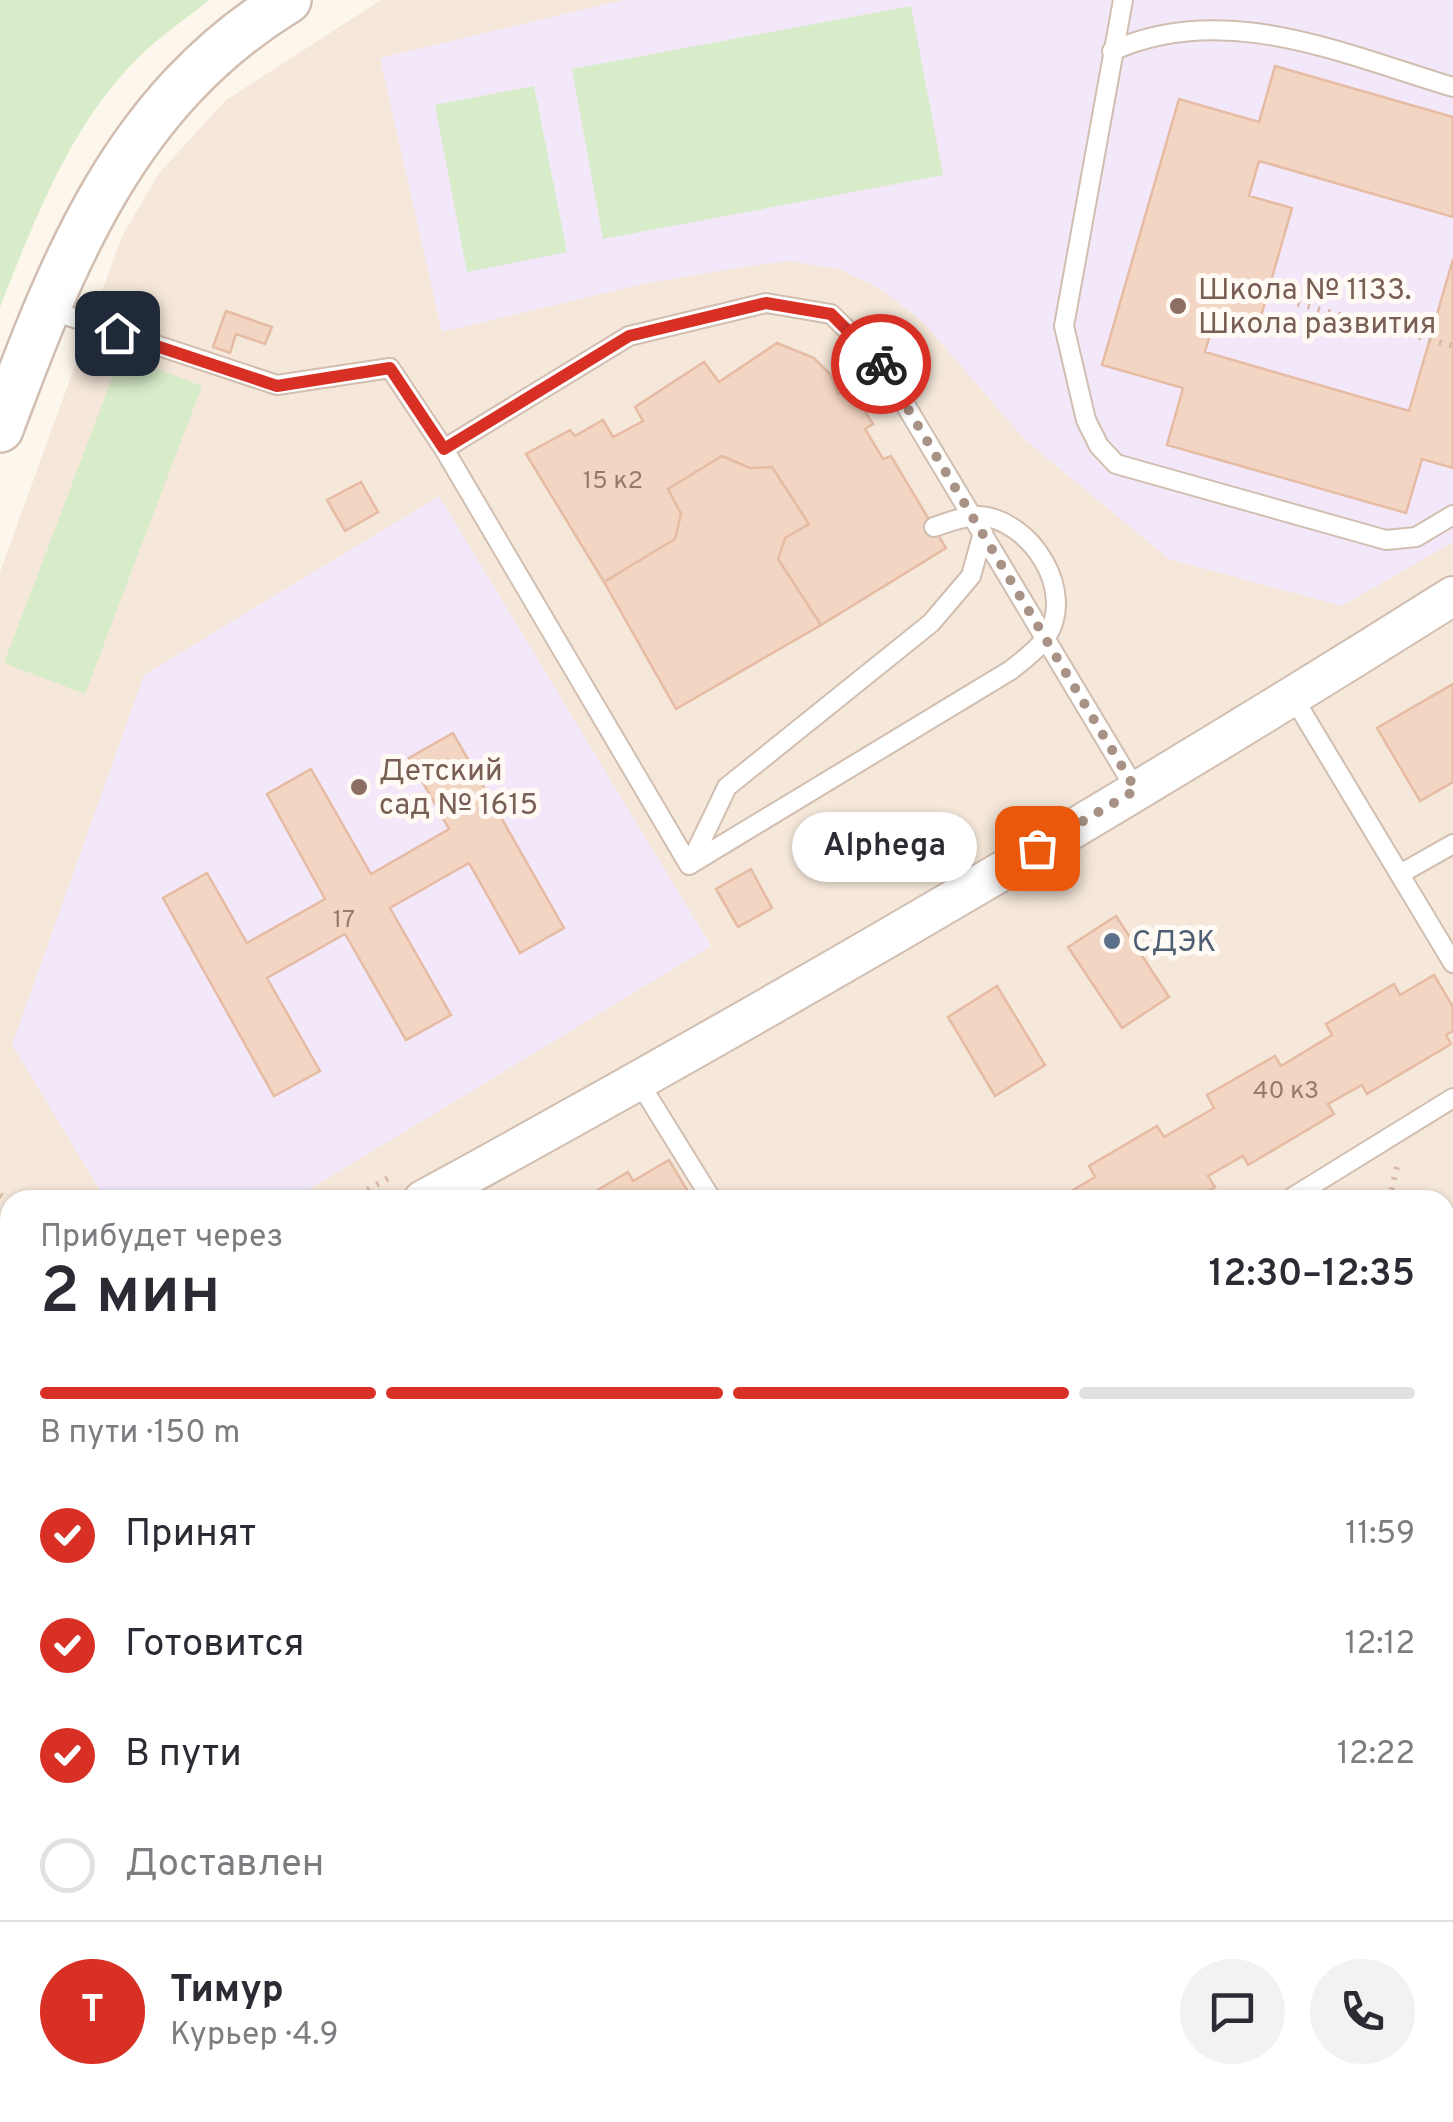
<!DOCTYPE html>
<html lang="ru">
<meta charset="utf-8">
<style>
body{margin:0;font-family:Overpass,sans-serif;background:#f2f2f3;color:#2b2b33;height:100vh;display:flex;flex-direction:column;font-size:38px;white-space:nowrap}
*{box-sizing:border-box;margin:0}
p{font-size:32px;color:#7c7c81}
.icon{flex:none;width:55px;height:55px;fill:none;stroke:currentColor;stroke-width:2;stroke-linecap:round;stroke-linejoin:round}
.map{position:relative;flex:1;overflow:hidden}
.side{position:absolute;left:0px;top:1190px;width:1455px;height:932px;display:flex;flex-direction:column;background:#fff;border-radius:30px 30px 0 0;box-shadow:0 2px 8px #0004}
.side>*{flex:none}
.pin{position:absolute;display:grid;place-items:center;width:85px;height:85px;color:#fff;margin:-42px;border-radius:20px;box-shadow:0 5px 15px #0006}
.courier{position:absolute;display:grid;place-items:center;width:100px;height:100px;margin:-50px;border:8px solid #d93025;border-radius:50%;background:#fff;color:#222;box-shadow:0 2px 12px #0007}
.bubble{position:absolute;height:70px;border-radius:35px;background:#fff;box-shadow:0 2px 8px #0004;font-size:32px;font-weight:600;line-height:70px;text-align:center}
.summary em{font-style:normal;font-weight:600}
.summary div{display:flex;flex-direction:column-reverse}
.summary{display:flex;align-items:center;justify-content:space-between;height:170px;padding:0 40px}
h1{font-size:65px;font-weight:600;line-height:75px}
.bar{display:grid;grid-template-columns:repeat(4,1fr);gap:15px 10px;align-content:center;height:120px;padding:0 40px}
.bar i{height:12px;border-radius:8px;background:#e1e1e2}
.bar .on{background:#d93025}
.bar p{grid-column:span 4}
.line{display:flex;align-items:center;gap:25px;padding:0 40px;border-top:2px solid #e1e1e2}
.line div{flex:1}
.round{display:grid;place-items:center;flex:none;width:105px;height:105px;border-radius:52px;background:#f2f2f3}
ol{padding:0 40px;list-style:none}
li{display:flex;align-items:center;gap:30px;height:110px}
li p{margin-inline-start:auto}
li .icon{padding:10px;border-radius:50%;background:#d93025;color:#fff;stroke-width:4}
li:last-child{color:#7c7c81}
li i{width:55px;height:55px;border:5px solid #e1e1e2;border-radius:50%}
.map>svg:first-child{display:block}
.residential{fill:#f5e8da}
.education{fill:#f3e8fa}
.green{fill:#d8ecc9}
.building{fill:#f3d5c3;stroke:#e6bba3;stroke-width:2.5}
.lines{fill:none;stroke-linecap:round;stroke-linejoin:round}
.service-casing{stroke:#d1beb0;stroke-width:22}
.minor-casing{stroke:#d1beb0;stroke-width:42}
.tertiary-casing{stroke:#d1beb0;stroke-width:50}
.path{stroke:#d9b8a5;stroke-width:6;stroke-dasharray:2.5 8;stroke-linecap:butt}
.service{stroke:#fff;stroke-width:18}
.minor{stroke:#fff;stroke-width:38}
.tertiary{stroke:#fff;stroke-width:45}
.done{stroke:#a89285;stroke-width:10;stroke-dasharray:0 18}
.route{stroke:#d93025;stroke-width:12}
.education-dot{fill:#8d6e63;stroke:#fffaf3;stroke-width:4}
.service-dot{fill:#5c6f8a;stroke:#fffaf3;stroke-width:4}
.labels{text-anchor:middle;stroke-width:10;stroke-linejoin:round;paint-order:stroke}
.number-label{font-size:25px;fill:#987a6a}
.education-label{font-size:30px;fill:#785e54;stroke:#fffaf3;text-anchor:start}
.service-label{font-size:30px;fill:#4e5e75;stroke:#fffaf3;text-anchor:start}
</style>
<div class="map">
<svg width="1453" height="2122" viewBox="0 0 1453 2122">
<rect width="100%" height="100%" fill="#fdf6ec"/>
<path class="residential" d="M381,0H1453V2122H517L512,2113L1445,2112V1200H10V1281L0,1263V572L122,236L160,172L226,100Z
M0,1475L10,1491V2112H396L401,2122H0Z"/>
<path class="education" d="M623,0H1453V542L1342,606L1169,559L1024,439L924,323L881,289L839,269L789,261L737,268L643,284L442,332L380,58Z
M439,496L711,946L292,1200H106L12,1045L144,675Z"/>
<path class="green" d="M0,0H209C187,18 163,34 143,53C72,120 35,219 0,307Z
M911,6L943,175L603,239L572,69Z
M534,86L567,252L467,272L435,105Z
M121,355L202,386L85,694L4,663Z
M1445,2081L1453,2095V2122H1402L1396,2113L1445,2112Z
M1081,2113H1258L1242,2122H1086Z"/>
<path class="building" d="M1275,66L1453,117V217L1259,161L1249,196L1292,208L1257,330L1215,317L1205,352L1409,411L1453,259V468L1422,459L1406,513L1167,445L1183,388L1102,365L1179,99L1259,122Z
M226,311L272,327L265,344L236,334L230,353L213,347Z
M777,343L814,358L830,374L838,394L853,391L873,424L865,429L883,459L891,456L946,548L821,625L778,559L785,538L809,524L772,467L750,468L722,456L668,489L681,514L675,539L604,582L526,454L570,430L575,436L603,420L613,437L643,421L635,407L704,362L719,382Z
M722,456L750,468L772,467L809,524L785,538L778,559L821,625L676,709L604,582L675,539L681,514L668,489Z
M361,482L378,512L345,531L327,500Z
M1453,684V782L1420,801L1377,728Z
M453,733L564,928L520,953L469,863L390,908L451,1015L406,1040L345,934L267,978L320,1071L274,1096L163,898L207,873L247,943L325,899L267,794L311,769L371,874L449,829L409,758Z
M751,869L772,908L738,927L716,889Z
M1116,916L1169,997L1122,1028L1068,947Z
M1434,975L1453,1007V1031L1446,1035L1451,1044L1367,1094L1362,1085L1328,1104L1334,1114L1248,1165L1243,1156L1208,1176L1215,1187L1193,1200H1056L1095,1177L1089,1166L1157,1126L1164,1137L1214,1108L1207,1095L1275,1056L1281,1066L1332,1035L1326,1024L1394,984L1400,995Z
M997,986L1045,1065L995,1096L948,1017Z
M669,1160L693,1200H581L628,1172L633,1181Z
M1445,1389L1453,1403V1490L1445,1495Z
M0,1725L10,1728V1800L3,1812Z
M1453,1766V1887L1445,1891V1770Z
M647,2112H1032L1038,2122H653Z"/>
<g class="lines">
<g class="service-casing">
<path id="service" d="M1123,0L1064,326L1086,420L1099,446L1116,464L1386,540L1416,537L1453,515
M1112,51C1224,0 1343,54 1453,87
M47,309L277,385L390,368L444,449L629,336L766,303L831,314L879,361L1136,790
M444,449L689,865
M1293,697L1453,963
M690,864L727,787L931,623L971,576L983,533
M689,865L1011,670C1022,661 1037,650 1045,639C1078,593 1031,519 979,516C963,516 949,522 934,527
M1400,874L1453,844
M639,1082L712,1200
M1288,1200L1453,1098
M1445,1355L1453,1368
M1445,1640L1453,1653
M0,1946L10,1939
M1445,2013L1453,2008
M291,2112L325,2122
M589,2112L595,2122
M1049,2112L1055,2122
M66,2122L83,2112
M1266,2122L1282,2112"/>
</g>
<g class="minor-casing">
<path id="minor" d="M423,1200C772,1009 1117,808 1453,596
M1445,1578L1453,1573
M546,2122L561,2112"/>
</g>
<g class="tertiary-casing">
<path id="tertiary" d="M0,429C64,258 125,100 288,0
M0,1359L10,1375
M448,2112L453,2122"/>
</g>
<path class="path" d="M1267,295L1453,346
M0,1195L10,1201
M349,1200L392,1176
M1389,1200L1397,1167
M0,1660L10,1664
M1445,1917L1453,1913
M0,2056L10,2051
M1370,2112L1376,2122
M163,2122L166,2112
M365,2122L409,2118
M1202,2122L1208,2112"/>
<use href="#service" class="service"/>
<use href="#minor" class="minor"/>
<use href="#tertiary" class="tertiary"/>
</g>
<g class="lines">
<path class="done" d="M881,364L1136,790L1037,848"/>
<path class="route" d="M117,333L277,386L390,368L444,449L629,336L766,303L831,314L881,364"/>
</g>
<g class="education-dot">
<circle cx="1178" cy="306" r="10"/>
<circle cx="359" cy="787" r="10"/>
</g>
<circle class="service-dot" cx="1112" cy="941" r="10"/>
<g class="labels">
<g class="number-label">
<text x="613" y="488">15 к2</text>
<text x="344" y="927">17</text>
<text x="1286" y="1098">40 к3</text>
</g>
<g class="education-label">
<text x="1198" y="299">Школа № 1133.<tspan x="1198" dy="34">Школа развития</tspan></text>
<text x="379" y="780">Детский<tspan x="379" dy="34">сад № 1615</tspan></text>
</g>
<g class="service-label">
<text x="1132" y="951">СДЭК</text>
</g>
</g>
</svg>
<div class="pin" style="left:1037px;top:848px;background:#ea580c"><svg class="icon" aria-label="bag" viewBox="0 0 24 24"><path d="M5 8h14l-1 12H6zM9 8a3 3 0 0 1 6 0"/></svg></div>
<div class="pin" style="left:117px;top:333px;background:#1f2937"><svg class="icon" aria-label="home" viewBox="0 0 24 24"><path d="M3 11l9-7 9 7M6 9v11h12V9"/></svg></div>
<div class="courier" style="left:881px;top:364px"><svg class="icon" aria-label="bike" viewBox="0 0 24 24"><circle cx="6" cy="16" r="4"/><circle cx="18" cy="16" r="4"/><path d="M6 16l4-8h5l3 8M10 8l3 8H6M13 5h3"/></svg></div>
<div class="bubble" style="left:792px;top:812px;width:185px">Alphega</div>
<section class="side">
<div class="summary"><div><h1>2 мин</h1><p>Прибудет через</p></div><em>12:30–12:35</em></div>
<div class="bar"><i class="on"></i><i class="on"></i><i class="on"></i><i></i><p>В пути · 150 m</p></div>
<ol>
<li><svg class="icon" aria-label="check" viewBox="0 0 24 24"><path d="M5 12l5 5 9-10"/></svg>Принят<p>11:59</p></li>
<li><svg class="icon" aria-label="check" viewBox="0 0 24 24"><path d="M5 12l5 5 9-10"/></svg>Готовится<p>12:12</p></li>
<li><svg class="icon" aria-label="check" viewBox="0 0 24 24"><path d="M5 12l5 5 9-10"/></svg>В пути<p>12:22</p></li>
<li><i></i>Доставлен</li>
</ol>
<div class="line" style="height:180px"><b class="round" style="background:#d93025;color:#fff">Т</b><div><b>Тимур</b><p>Курьер · 4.9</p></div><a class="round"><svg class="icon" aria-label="chat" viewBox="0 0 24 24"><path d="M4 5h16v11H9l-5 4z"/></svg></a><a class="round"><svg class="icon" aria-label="phone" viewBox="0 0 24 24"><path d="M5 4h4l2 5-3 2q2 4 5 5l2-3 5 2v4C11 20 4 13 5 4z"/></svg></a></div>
</section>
</div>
